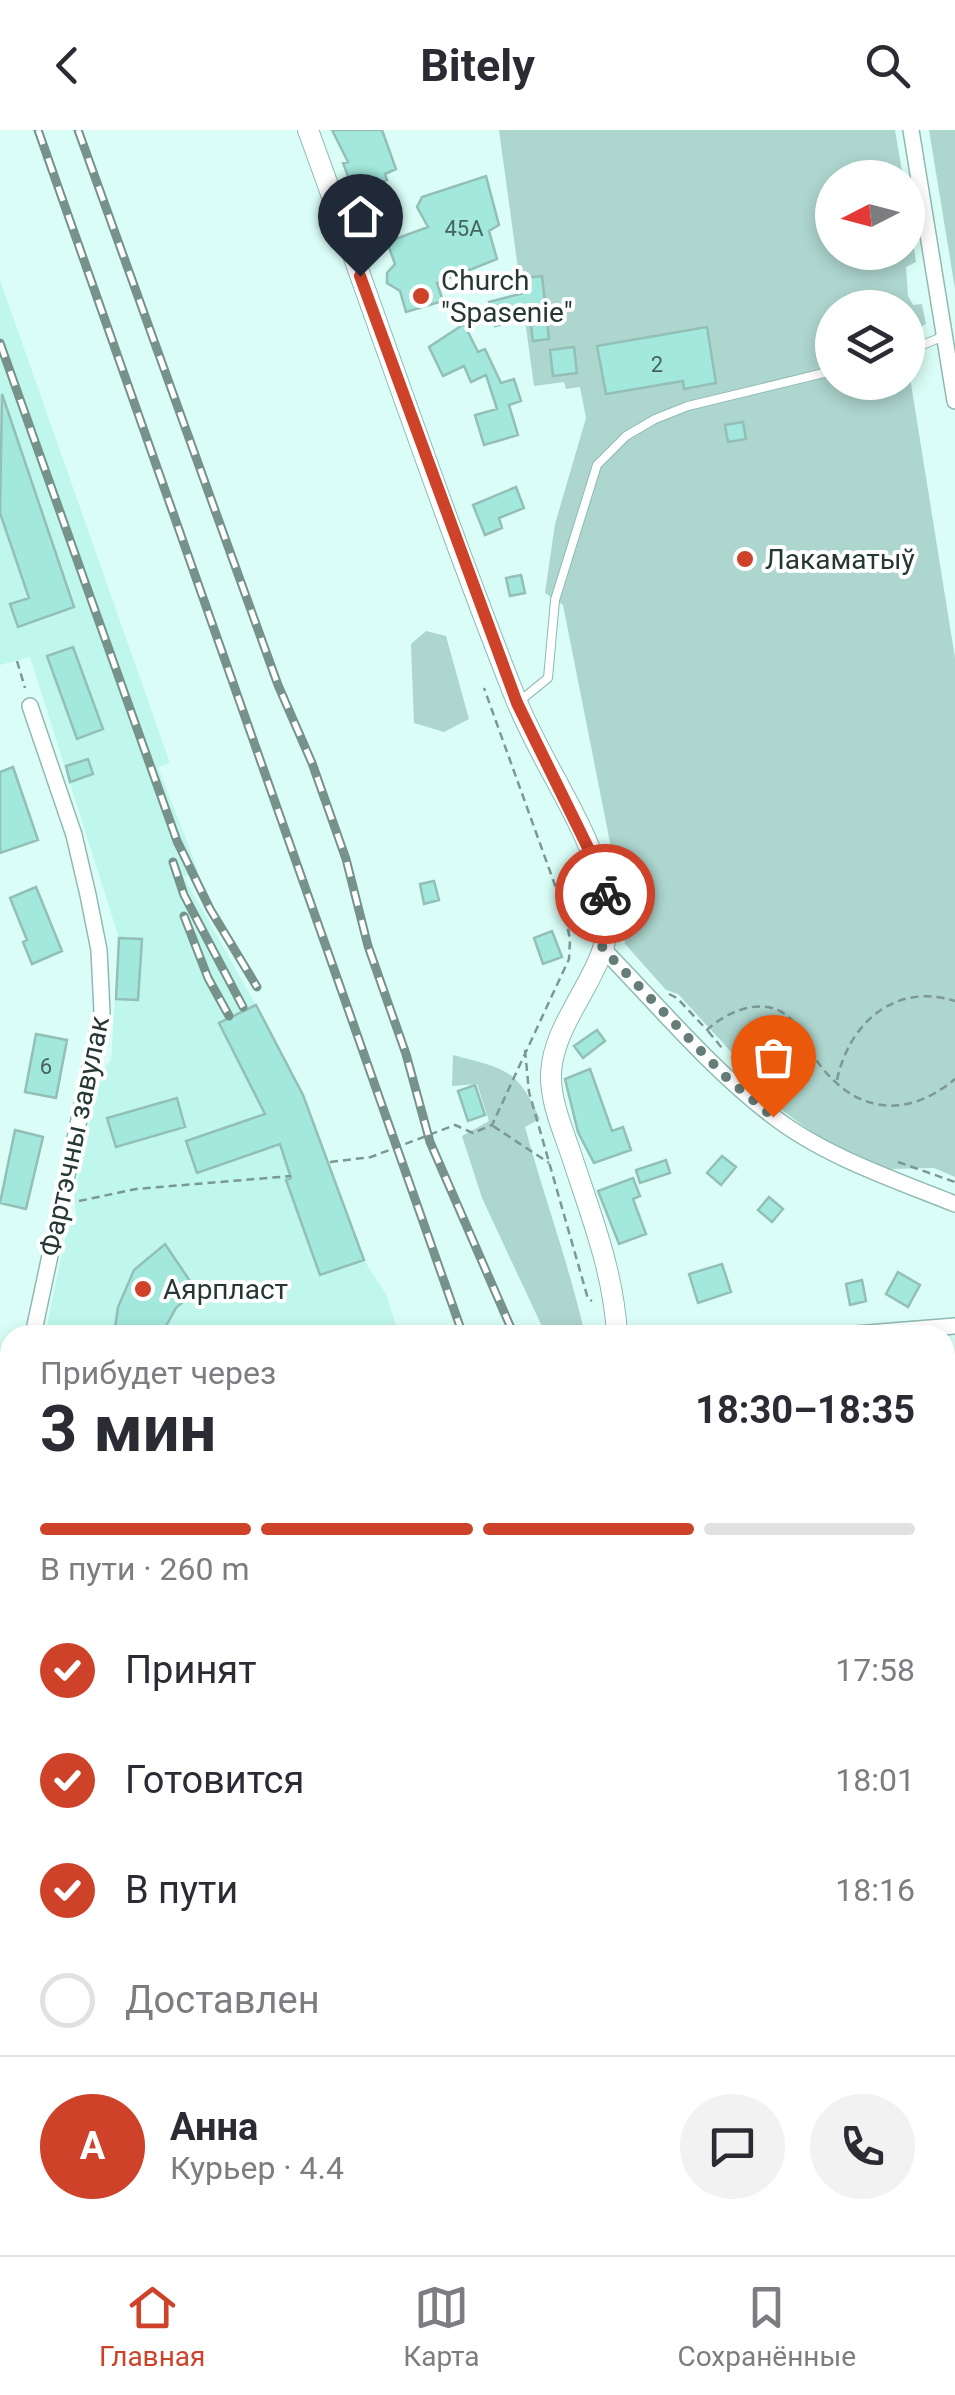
<!DOCTYPE html>
<html lang="ru">
<meta charset="utf-8">
<style>
body{margin:0;font-family:Roboto,sans-serif;background:#f2f2f3;color:#2b2b33;height:100vh;display:flex;flex-direction:column;font-size:38px;white-space:nowrap}
*{box-sizing:border-box;margin:0}
p{font-size:32px;color:#7c7c81}
.icon{flex:none;width:55px;height:55px;fill:none;stroke:currentColor;stroke-width:2;stroke-linecap:round;stroke-linejoin:round}
.map{position:relative;flex:1;overflow:hidden}
.panel{position:absolute;left:0px;top:1195px;width:955px;height:930px;display:flex;flex-direction:column;background:#fff;border-radius:30px 30px 0 0;box-shadow:0 5px 15px #0003}
.panel>*{flex:none}
.needle{width:65px;rotate:264deg}
.tools{position:absolute;left:815px;top:30px;display:grid;gap:20px}
.tools a{display:grid;place-items:center;width:110px;height:110px;border-radius:50%;background:#fff;box-shadow:0 5px 15px #0003;font-size:50px}
.pin{position:absolute;display:grid;place-items:center;width:85px;height:85px;color:#fff;margin:-102px -42px;border-radius:50% 50% 50% 0;rotate:-45deg;box-shadow:0 0 10px #0007}
.pin .icon{rotate:45deg}
.courier{position:absolute;display:grid;place-items:center;width:100px;height:100px;margin:-50px;border:8px solid #cd4229;border-radius:50%;background:#fff;color:#222;box-shadow:0 2px 12px #0007}
.overview em{font-style:normal;font-weight:700}
.overview div{display:flex;flex-direction:column-reverse}
.overview{display:flex;align-items:center;justify-content:space-between;height:170px;padding:0 40px}
h1{font-size:65px;font-weight:700;line-height:75px}
.bar{display:grid;grid-template-columns:repeat(4,1fr);gap:15px 10px;align-content:center;height:120px;padding:0 40px}
.bar i{height:12px;border-radius:8px;background:#e1e1e2}
.bar .current{background:#cd4229}
.bar p{grid-column:span 4}
.line{display:flex;align-items:center;gap:25px;padding:0 40px;border-top:2px solid #e1e1e2}
.line div{flex:1}
.round{display:grid;place-items:center;flex:none;width:105px;height:105px;border-radius:52px;background:#f2f2f3}
ol{padding:0 40px;list-style:none}
li{display:flex;align-items:center;gap:30px;height:110px}
li p{margin-inline-start:auto}
li .icon{padding:10px;border-radius:50%;background:#cd4229;color:#fff;stroke-width:4}
li:last-child{color:#7c7c81}
li i{width:55px;height:55px;border:5px solid #e1e1e2;border-radius:50%}
header{display:flex;justify-content:space-between;align-items:center;height:130px;padding:0 40px;background:#fff;font-size:45px;font-weight:700}
.dock{display:flex;justify-content:space-around;align-items:center;height:140px;border-top:2px solid #e1e1e2;background:#fff;font-size:28px;color:#7c7c81}
.dock a{display:grid;justify-items:center;gap:5px}
.dock .current{color:#cd4229}
.map>svg:first-child{display:block}
.built{fill:#bff7ed}
.green{fill:#add6ce}
.building{fill:#a2e8dc;stroke:#93bfb7;stroke-width:2.5}
.lines{fill:none;stroke-linecap:round;stroke-linejoin:round}
.service-casing{stroke:#8ebab2;stroke-width:10}
.minor-casing{stroke:#8ebab2;stroke-width:18}
.tertiary-casing{stroke:#8ebab2;stroke-width:22}
.secondary-casing{stroke:#8ebab2;stroke-width:25}
.path{stroke:#7d9892;stroke-width:2.5;stroke-dasharray:8 5;stroke-linecap:butt}
.service{stroke:#fff;stroke-width:8}
.minor{stroke:#fff;stroke-width:15}
.tertiary{stroke:#fff;stroke-width:20}
.secondary{stroke:#fff;stroke-width:22}
.rail-casing{stroke:#77918b;stroke-width:9}
.rail{stroke:#fff;stroke-width:5;stroke-dasharray:15;stroke-linecap:butt}
.done{stroke:#657d78;stroke-width:10;stroke-dasharray:0 18}
.route{stroke:#cd4229;stroke-width:12}
.poi-dot{fill:#cd4229;stroke:#fff;stroke-width:4}
.labels{text-anchor:middle;stroke-width:8;stroke-linejoin:round;paint-order:stroke}
.number-label{font-size:22px;fill:#45645e}
.poi-label{font-size:28px;fill:#263834;stroke:#fff;text-anchor:start}
.street-label{font-size:28px;fill:#263834;stroke:#fff}
</style>
<header><svg class="icon" aria-label="back" viewBox="0 0 24 24"><path d="M15 5l-7 7 7 7"/></svg>Bitely<svg class="icon" aria-label="search" viewBox="0 0 24 24"><circle cx="10" cy="10" r="6"/><path d="M15 15l6 6"/></svg></header>
<div class="map">
<svg width="955" height="2125" viewBox="0 0 955 2125">
<rect width="100%" height="100%" fill="#dafef7"/>
<path class="built" d="M0,150L170,633L158,637L198,740L184,747L256,875L303,965L364,1130L386,1164L399,1205H45L67,1099L76,1085L74,1067L99,944L111,930L119,808L30,527L0,535Z
M945,1610L955,1617V1918L945,1901Z
M550,2115H739L742,2125H554Z
M804,2115H926L932,2125H807Z"/>
<path class="green" d="M499,0H895L903,47L832,48V122H908V79L916,132L906,137L908,166L913,175L922,174L926,194L908,204V178H832V252H908V235L955,528V1047L934,1038L889,1039L860,1028L820,1008L745,953L744,936L678,864L666,860L625,814L620,763L563,475L545,463L555,394L586,288L580,257L566,259L564,252L534,256Z
M929,0H955V159Z
M426,501L446,506L469,589L444,602L414,593L411,514Z
M453,925C505,939 517,938 540,989L525,997C544,1067 569,1134 585,1205H546L482,1068L462,1006L489,991L477,954L452,956Z"/>
<path class="building" d="M332,0H382L396,39L385,44L387,50L354,62L343,33L348,32Z
M486,46L499,95L489,101L497,129L437,153L443,171L406,182L400,161L387,153V143L395,134L387,112L428,97L417,77L422,67Z
M542,146L549,209L533,211L530,187L495,196L489,172L527,162L525,148Z
M464,194L478,222L485,219L501,253L514,249L521,271L509,275L518,305L484,315L475,285L497,279L486,245L471,252L464,236L443,246L429,217Z
M707,197L716,253L684,259L683,251L606,264L597,216Z
M574,217L577,243L553,246L550,220Z
M2,264L74,477L18,497L10,474L29,468L0,383Z
M743,292L746,309L728,312L725,295Z
M516,357L524,378L499,388L502,398L485,405L473,375Z
M521,445L525,463L510,466L506,448Z
M73,517L103,599L77,609L47,526Z
M88,629L93,644L70,652L66,636Z
M13,637L38,710L0,723V642Z
M434,751L439,770L424,774L420,754Z
M36,757L62,821L32,834L23,812L27,810L10,768Z
M552,801L562,827L543,834L534,808Z
M119,808L142,809L138,870L116,869Z
M256,875L303,965L364,1130L320,1145L286,1050L291,1048L280,1014L197,1043L186,1011L265,984L219,893Z
M597,900L605,911L583,928L574,916Z
M36,904L67,910L56,968L25,962Z
M590,939L612,1001L623,997L631,1020L594,1033L578,1002L565,949Z
M475,955L485,985L468,991L458,961Z
M177,968L185,997L116,1017L107,988Z
M15,1000L43,1007L26,1079L0,1073Z
M722,1026L736,1037L721,1055L707,1043Z
M666,1030L670,1043L640,1053L636,1040Z
M633,1048L640,1066L633,1069L646,1104L619,1114L598,1061Z
M769,1067L783,1079L772,1092L758,1080Z
M165,1114L196,1160L176,1178L165,1198V1205H114L118,1177L134,1140Z
M722,1134L731,1162L698,1173L689,1144Z
M898,1142L920,1155L908,1177L886,1164Z
M862,1150L866,1171L850,1175L846,1154Z"/>
<g class="lines">
<g class="service-casing">
<path id="service" d="M908,221L944,206
M521,570L548,548L555,470L597,335L626,306L655,289L688,276L832,241"/>
</g>
<g class="minor-casing">
<path id="minor" d="M911,0L955,271
M30,576L74,705L88,765L99,820L102,882L33,1205
M602,818C657,874 708,936 770,984C823,1026 893,1049 955,1074
M843,1205L955,1196
M0,1321L10,1286
M0,1581L10,1573
M0,1881L10,1874
M68,2125L81,2115
M481,2125L494,2115"/>
</g>
<g class="tertiary-casing">
<path id="tertiary" d="M308,0C377,189 441,380 515,567C542,636 593,700 607,774C618,835 554,883 551,943C550,973 564,1002 573,1030C592,1088 614,1144 617,1205
M942,2115L948,2125"/>
</g>
<g class="secondary-casing">
<path id="secondary" d="M0,1327L10,1338
M510,2115L514,2125"/>
</g>
<path class="path" d="M17,531L25,558
M669,864L677,868L707,900C726,882 760,867 785,884C799,894 803,908 811,922C847,980 901,994 955,949
M708,901L722,918
M525,920L529,962L588,1169L592,1171
M837,950C849,893 895,852 955,871
M493,996L549,1033
M330,1032L371,1027L455,995L473,1003L492,995L569,829L570,810L565,783L484,558
M898,1032L955,1052
M79,1071L136,1059L291,1046
M0,1384L10,1395
M535,2115L538,2125"/>
<use href="#service" class="service"/>
<use href="#minor" class="minor"/>
<use href="#tertiary" class="tertiary"/>
<use href="#secondary" class="secondary"/>
<g class="rail-casing">
<path id="rail" d="M38,0L463,1205
M78,0L278,555L312,633L346,729L368,816L406,924L430,1012L514,1205
M0,213L177,711L210,779L257,857
M173,732L184,765L243,877
M184,786L208,848L229,886
M945,1536L955,1538
M945,1594L955,1601
M753,2115L757,2125
M782,2115L786,2125"/>
</g>
<use href="#rail" class="rail"/>
</g>
<g class="lines">
<path class="done" d="M605,764L609,791L602,818L727,948L773,987"/>
<path class="route" d="M360,146L517,573L596,734L605,764"/>
</g>
<g class="poi-dot">
<circle cx="421" cy="166" r="10"/>
<circle cx="745" cy="429" r="10"/>
<circle cx="143" cy="1159" r="10"/>
</g>
<g class="labels">
<g class="number-label">
<text x="464" y="106">45А</text>
<text x="657" y="242">2</text>
<text x="46" y="944">6</text>
</g>
<g class="poi-label">
<text x="441" y="160">Church<tspan x="441" dy="32">"Spasenie"</tspan></text>
<text x="765" y="439">Лакаматыў</text>
<text x="163" y="1169">Аярпласт</text>
</g>
<g class="street-label">
<text transform="translate(74 1006) rotate(-78)" y="10">Фартэчны завулак</text>
</g>
</g>
</svg>
<div class="tools">
<a><svg class="needle" viewBox="-14 -14 28 28"><path d="M0-13l5 13h-10z" fill="#e53935"/><path d="M0 13l5-13h-10z" fill="#7c7c81"/></svg></a>
<a><svg class="icon" aria-label="layers" viewBox="0 0 24 24"><path d="M12 4l9 5-9 5-9-5zM3 14l9 5 9-5"/></svg></a>
</div>
<div class="pin" style="left:773px;top:987px;background:#ea580c"><svg class="icon" aria-label="bag" viewBox="0 0 24 24"><path d="M5 8h14l-1 12H6zM9 8a3 3 0 0 1 6 0"/></svg></div>
<div class="pin" style="left:360px;top:146px;background:#1f2937"><svg class="icon" aria-label="home" viewBox="0 0 24 24"><path d="M3 11l9-7 9 7M6 9v11h12V9"/></svg></div>
<div class="courier" style="left:605px;top:764px"><svg class="icon" aria-label="bike" viewBox="0 0 24 24"><circle cx="6" cy="16" r="4"/><circle cx="18" cy="16" r="4"/><path d="M6 16l4-8h5l3 8M10 8l3 8H6M13 5h3"/></svg></div>
<section class="panel">
<div class="overview"><div><h1>3 мин</h1><p>Прибудет через</p></div><em>18:30–18:35</em></div>
<div class="bar"><i class="current"></i><i class="current"></i><i class="current"></i><i></i><p>В пути · 260 m</p></div>
<ol>
<li><svg class="icon" aria-label="check" viewBox="0 0 24 24"><path d="M5 12l5 5 9-10"/></svg>Принят<p>17:58</p></li>
<li><svg class="icon" aria-label="check" viewBox="0 0 24 24"><path d="M5 12l5 5 9-10"/></svg>Готовится<p>18:01</p></li>
<li><svg class="icon" aria-label="check" viewBox="0 0 24 24"><path d="M5 12l5 5 9-10"/></svg>В пути<p>18:16</p></li>
<li><i></i>Доставлен</li>
</ol>
<div class="line" style="height:180px"><b class="round" style="background:#cd4229;color:#fff">А</b><div><b>Анна</b><p>Курьер · 4.4</p></div><a class="round"><svg class="icon" aria-label="chat" viewBox="0 0 24 24"><path d="M4 5h16v11H9l-5 4z"/></svg></a><a class="round"><svg class="icon" aria-label="phone" viewBox="0 0 24 24"><path d="M5 4h4l2 5-3 2q2 4 5 5l2-3 5 2v4C11 20 4 13 5 4z"/></svg></a></div>
</section>
</div>
<nav class="dock">
<a class="current"><svg class="icon" aria-label="home" viewBox="0 0 24 24"><path d="M3 11l9-7 9 7M6 9v11h12V9"/></svg>Главная</a>
<a><svg class="icon" aria-label="map" viewBox="0 0 24 24"><path d="M3 6l6-2 6 2 6-2v14l-6 2-6-2-6 2zM9 4v14M15 6v14"/></svg>Карта</a>
<a><svg class="icon" aria-label="saved" viewBox="0 0 24 24"><path d="M7 4h10v16l-5-4-5 4z"/></svg>Сохранённые</a>
</nav>
